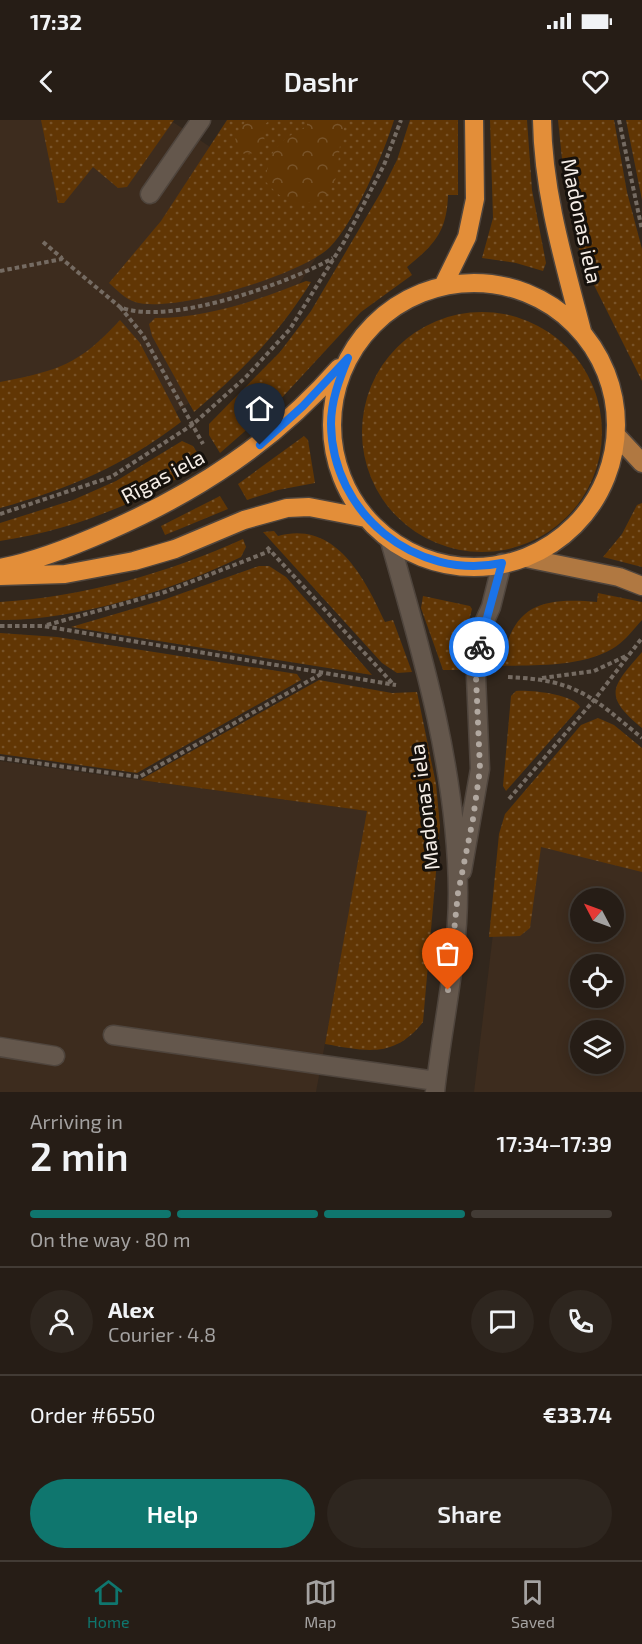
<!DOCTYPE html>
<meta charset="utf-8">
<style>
body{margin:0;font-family:"Exo 2",sans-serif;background:#2e261f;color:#f1f3f6;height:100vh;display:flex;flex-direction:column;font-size:22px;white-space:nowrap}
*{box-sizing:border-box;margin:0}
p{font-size:20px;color:#a4a2a1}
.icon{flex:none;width:33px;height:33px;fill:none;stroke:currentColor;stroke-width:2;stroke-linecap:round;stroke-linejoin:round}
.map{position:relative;height:972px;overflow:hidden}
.side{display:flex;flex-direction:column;background:#261d16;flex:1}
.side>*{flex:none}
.needle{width:39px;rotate:311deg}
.buttons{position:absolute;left:570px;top:768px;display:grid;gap:12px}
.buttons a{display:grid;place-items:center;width:54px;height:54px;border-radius:50%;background:#261d16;box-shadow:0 3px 15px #0003,0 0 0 2px #423b35;font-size:30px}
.pin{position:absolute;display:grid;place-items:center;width:51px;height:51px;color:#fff;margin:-62px -26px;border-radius:50% 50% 50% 0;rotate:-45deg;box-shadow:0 0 6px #0007}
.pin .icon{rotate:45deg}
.courier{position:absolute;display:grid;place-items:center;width:60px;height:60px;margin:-30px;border:4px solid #1a73e8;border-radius:50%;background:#fff;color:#222;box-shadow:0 2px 8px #0007}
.head em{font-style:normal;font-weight:600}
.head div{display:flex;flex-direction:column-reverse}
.head{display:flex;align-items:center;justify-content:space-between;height:102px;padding:0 30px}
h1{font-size:39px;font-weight:600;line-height:45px}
.bar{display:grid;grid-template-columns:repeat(4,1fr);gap:9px 6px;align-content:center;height:72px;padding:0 30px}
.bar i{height:8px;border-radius:4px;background:#423b35}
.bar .active{background:#0f766e}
.bar p{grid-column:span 4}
.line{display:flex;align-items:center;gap:15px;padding:0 30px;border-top:2px solid #423b35}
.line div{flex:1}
.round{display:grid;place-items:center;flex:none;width:63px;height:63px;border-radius:32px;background:#2e261f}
.primary-button{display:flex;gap:12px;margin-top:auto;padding:12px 30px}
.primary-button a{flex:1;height:69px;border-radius:36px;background:#0f766e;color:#fff;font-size:24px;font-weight:600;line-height:69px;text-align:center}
.primary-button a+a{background:#2e261f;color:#f1f3f6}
.status{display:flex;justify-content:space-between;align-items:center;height:42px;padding:0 30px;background:#261d16;direction:ltr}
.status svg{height:16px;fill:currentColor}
header{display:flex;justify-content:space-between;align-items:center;height:78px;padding:0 30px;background:#261d16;font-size:27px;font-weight:600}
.dock{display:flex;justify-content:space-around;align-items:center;height:84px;border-top:2px solid #423b35;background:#261d16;font-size:16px;color:#a4a2a1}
.dock a{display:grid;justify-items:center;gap:3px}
.dock .active{color:#0f766e}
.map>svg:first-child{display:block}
.built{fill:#3d2c1e;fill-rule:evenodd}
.grass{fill:url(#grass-dots)}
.forest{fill:url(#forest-crowns)}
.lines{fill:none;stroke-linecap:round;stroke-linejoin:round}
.minor-casing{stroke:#4f453d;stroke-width:21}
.major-casing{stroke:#4f453d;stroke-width:21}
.highway-casing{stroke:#4f453d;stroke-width:21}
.path{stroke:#756b62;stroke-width:4;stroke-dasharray:4.5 3;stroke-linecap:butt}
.minor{stroke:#64574c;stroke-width:18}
.major{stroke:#b07841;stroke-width:18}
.highway{stroke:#e38e39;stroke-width:18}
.done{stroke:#b1a8a0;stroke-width:6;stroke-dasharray:0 10.8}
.route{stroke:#1a73e8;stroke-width:8}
.labels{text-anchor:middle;stroke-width:6;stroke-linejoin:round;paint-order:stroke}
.street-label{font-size:21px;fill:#f6eee7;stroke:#16110c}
</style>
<div class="status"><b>17:32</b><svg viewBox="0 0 49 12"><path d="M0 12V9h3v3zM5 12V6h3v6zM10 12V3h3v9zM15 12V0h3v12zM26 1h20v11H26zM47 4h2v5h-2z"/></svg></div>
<header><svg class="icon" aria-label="back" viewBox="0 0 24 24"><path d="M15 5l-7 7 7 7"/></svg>Dashr<svg class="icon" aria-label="heart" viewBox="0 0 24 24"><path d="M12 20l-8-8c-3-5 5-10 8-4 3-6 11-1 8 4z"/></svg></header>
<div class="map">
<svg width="642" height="972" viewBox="0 0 642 972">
<defs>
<pattern id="grass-dots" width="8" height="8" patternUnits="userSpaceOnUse" patternTransform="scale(1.5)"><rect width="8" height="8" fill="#613604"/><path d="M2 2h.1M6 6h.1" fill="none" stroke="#785329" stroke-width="1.8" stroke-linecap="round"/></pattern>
<pattern id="forest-crowns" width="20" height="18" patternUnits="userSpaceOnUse" patternTransform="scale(1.5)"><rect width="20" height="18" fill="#613604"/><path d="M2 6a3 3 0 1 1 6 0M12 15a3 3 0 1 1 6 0" fill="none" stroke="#785329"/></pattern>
</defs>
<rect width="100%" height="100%" fill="#32271d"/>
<path class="built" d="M0,0H170L334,110L249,242L104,341L0,375Z
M0,641L368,691L316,972H0Z
M507,697L642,727V972H474ZM580,778H614V812H580ZM580,844H614V878H580ZM580,910H614V944H580Z"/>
<path class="grass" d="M41,0H174L127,67L118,68L93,47L64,83H58Z
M227,0H394C384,33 354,103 330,127C302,155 172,194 135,182C125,179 117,170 109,163L161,101Z
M410,0H458V75H448C447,112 434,125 407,147L412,155L361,192L277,283L220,333L209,315V304L280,232L311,191L381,72L397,40Z
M490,0H527L532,70L546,143L543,151L516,143L482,138L493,98Z
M558,0H614L627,72L642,129V261L582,141L565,68Z
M626,0H642V80Z
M306,161L311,162C279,214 240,253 194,292L152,216L149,204L155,198C208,198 258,180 306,161Z
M362 312a120 120 0 1 1 240 0a120 120 0 1 1-240 0Z
M120,200L140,223L181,302C125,345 69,369 0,388V262C58,251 80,244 120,200Z
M304,316L308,320L315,363L278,370L247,380L238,364Z
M182,321L193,326L204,343C138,383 77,409 0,421V403L73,380L116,361Z
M220,376L228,389L165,415L161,406Z
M642,383V447L603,437L622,414L637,385Z
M274,411L278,416C336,400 365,459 385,502L393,500L412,552L397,553L382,543L263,412Z
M243,419L246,427L241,437C174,470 74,501 0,500V482C83,477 168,453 243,419Z
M259,446H269L286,457L372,555L71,507L163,480Z
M598,473L642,482V500C633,510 624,522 612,529C581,547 536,545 502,546C511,485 541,477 597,482Z
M423,476L470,486L472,489L464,519L463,550H443L421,488Z
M0,513L57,517L297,554L301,560L137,653L0,634Z
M642,532V608C602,575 612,567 642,532Z
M319,560L392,573L417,572L436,664L440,706L423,902C394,939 366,931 325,924L367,691L140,660Z
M516,571C531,570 573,574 580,587L506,671L503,666L511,576Z
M598,598L614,605L642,628V752L541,727L530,808L520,816L489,817L499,714L505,694L581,605Z"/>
<path class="forest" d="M246,0H270L263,6L265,24L257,33L244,34C227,18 239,14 246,0Z
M307,0H345L346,4C331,33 351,77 305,83C289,86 276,73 266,62C267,30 280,20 307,6Z"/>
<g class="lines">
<g class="minor-casing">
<path id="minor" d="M150,74L201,0
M390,421C423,536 457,652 458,773C458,840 442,906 435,972
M462,751L480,649L476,557L479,528L482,507L491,487L502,443
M113,915L436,961
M0,927L55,936"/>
</g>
<g class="major-casing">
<path id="major" d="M617,316L642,343
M526,438L619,457L642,466"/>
</g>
<g class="highway-casing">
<path id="highway" d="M542,0C543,72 564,142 582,211
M332 305a142 142 0 1 1 284 0a142 142 0 1 1-284 0Z
M443,166L467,117L475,79L474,0
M0,448C37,441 74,426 108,411C197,372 274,322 339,248
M0,456L65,454L134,441L175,429L244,400L287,388L309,387L366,398"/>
</g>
<path class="path" d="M619,0L642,110
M43,122L62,138
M0,151L62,139L120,187C167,207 289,163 333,138
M120,187L143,215L203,324
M0,394L111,357L192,305L245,258L290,209L344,122L384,45L401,0
M267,427L394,565
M47,505L165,472L270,431
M0,506H43L396,565
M508,557C577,560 591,576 642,618
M542,558L594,551L626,536
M0,638L139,657L321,554
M509,679L595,579L642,518"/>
<use href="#minor" class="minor"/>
<use href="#major" class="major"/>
<use href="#highway" class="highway"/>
</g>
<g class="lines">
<path class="done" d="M448,870L458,773L473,699L480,649L476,557L479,527"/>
<path class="route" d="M260,325L303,286L348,238C339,260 331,281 331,304C332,394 416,461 502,443L479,527"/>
</g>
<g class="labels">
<g class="street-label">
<text transform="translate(581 101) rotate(78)" y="7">Madonas iela</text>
<text transform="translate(163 357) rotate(-28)" y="7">Rīgas iela</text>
<text transform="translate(425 687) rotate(-97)" y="7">Madonas iela</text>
</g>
</g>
</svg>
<div class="buttons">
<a><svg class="needle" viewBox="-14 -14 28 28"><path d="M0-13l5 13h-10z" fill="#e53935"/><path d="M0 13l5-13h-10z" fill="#a4a2a1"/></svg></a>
<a><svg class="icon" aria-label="locate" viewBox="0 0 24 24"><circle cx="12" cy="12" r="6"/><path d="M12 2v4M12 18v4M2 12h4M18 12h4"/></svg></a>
<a><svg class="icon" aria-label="layers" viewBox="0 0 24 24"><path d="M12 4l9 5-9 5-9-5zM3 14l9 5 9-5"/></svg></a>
</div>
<div class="pin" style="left:448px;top:870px;background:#ea580c"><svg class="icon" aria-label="bag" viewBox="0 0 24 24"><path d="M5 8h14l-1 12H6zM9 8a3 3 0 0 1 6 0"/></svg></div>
<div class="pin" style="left:260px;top:325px;background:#1f2937"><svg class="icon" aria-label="home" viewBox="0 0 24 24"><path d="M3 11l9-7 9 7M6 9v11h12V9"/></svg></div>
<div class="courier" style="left:479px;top:527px"><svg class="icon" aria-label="bike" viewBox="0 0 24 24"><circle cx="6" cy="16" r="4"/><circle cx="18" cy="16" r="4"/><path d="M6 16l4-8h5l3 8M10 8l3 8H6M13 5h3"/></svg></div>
</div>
<section class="side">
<div class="head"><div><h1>2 min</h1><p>Arriving in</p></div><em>17:34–17:39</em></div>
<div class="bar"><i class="active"></i><i class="active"></i><i class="active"></i><i></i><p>On the way · 80 m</p></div>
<div class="line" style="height:108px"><a class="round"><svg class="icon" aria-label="person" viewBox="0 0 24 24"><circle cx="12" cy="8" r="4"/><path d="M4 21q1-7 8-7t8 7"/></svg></a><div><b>Alex</b><p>Courier · 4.8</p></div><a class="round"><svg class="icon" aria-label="chat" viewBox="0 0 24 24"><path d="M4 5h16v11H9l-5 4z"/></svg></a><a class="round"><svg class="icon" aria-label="phone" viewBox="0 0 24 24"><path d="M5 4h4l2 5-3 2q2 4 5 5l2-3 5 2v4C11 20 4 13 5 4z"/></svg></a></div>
<div class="line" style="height:78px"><div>Order #6550</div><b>€33.74</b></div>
<div class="primary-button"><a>Help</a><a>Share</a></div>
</section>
<nav class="dock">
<a class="active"><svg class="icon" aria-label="home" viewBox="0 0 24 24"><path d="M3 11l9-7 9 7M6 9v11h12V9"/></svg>Home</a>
<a><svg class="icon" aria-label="map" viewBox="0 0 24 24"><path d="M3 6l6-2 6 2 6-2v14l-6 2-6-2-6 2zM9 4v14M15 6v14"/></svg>Map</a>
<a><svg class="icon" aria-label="saved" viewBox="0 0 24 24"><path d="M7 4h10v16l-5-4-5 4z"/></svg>Saved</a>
</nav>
